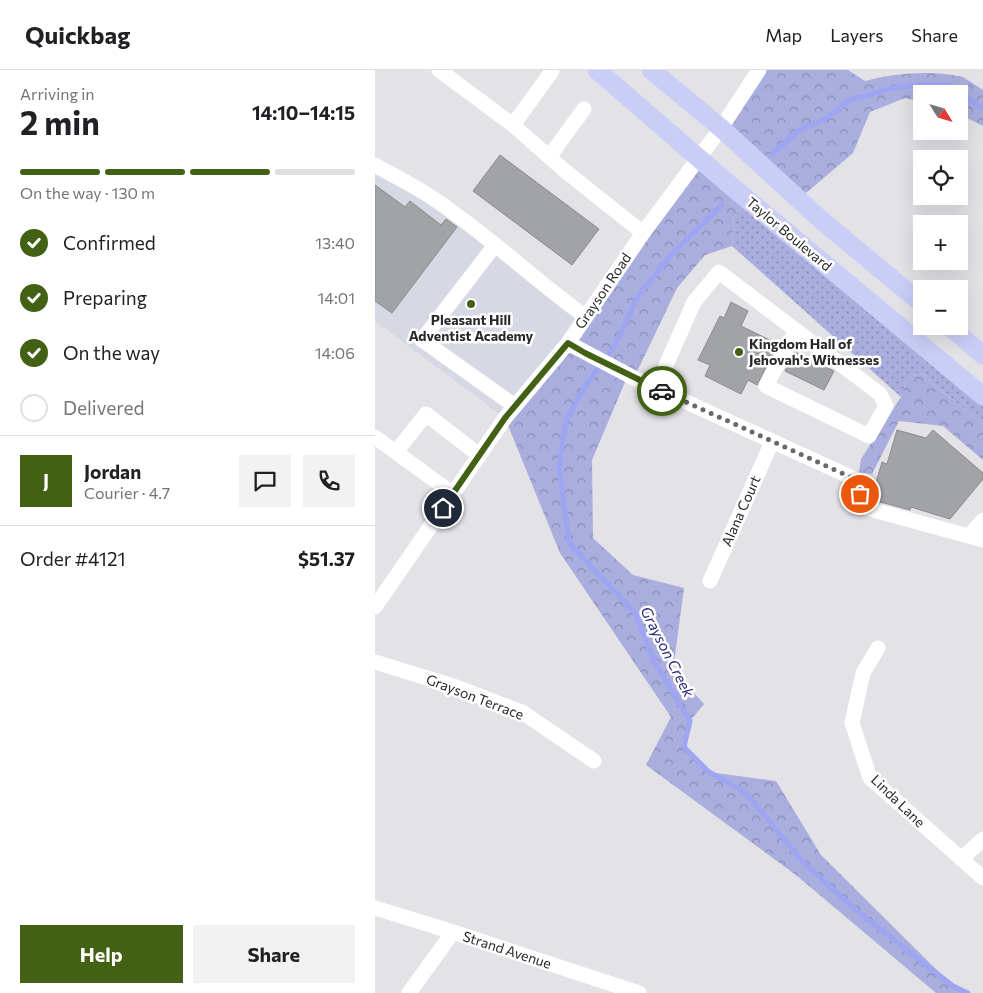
<!DOCTYPE html>
<meta charset="utf-8">
<style>
body{margin:0;font-family:Commissioner,sans-serif;background:#f2f2f2;color:#202124;height:100vh;display:flex;flex-direction:column;font-size:19px;white-space:nowrap}
*{box-sizing:border-box;margin:0}
p{font-size:16px;color:#757577}
.icon{flex:none;width:28px;height:28px;fill:none;stroke:currentColor;stroke-width:2;stroke-linecap:round;stroke-linejoin:round}
.map{position:relative;flex:1;overflow:hidden}
.drawer{display:flex;flex-direction:column;background:#fff;width:375px}
.drawer>*{flex:none}
.needle{width:32px;rotate:127deg}
.fabs{position:absolute;left:538px;top:15px;display:grid;gap:10px}
.fabs a{display:grid;place-items:center;width:55px;height:55px;border-radius:0px;background:#fff;box-shadow:0 5px 20px #0002;font-size:25px}
.pin{position:absolute;display:grid;place-items:center;width:42px;height:42px;color:#fff;margin:-21px;border:2px solid #fff;border-radius:50%;box-shadow:0 1px 5px #0007}
.courier{position:absolute;display:grid;place-items:center;width:50px;height:50px;margin:-25px;border:4px solid #426114;border-radius:50%;background:#fff;color:#222;box-shadow:0 1px 6px #0007}
.headline em{font-style:normal;font-weight:700}
.headline div{display:flex;flex-direction:column-reverse}
.headline{display:flex;align-items:center;justify-content:space-between;height:85px;padding:0 20px}
h1{font-size:32px;font-weight:700;line-height:38px}
.bar{display:grid;grid-template-columns:repeat(4,1fr);gap:8px 5px;align-content:center;height:60px;padding:0 20px}
.bar i{height:6px;border-radius:4px;background:#e0e0e0}
.bar .active{background:#426114}
.bar p{grid-column:span 4}
.line{display:flex;align-items:center;gap:12px;padding:0 20px;border-top:1px solid #e0e0e0}
.line div{flex:1}
.round{display:grid;place-items:center;flex:none;width:52px;height:52px;border-radius:0px;background:#f2f2f2}
ol{padding:0 20px;list-style:none}
li{display:flex;align-items:center;gap:15px;height:55px}
li p{margin-inline-start:auto}
li .icon{padding:5px;border-radius:50%;background:#426114;color:#fff;stroke-width:4}
li:last-child{color:#757577}
li i{width:28px;height:28px;border:2px solid #e0e0e0;border-radius:50%}
.action{display:flex;gap:10px;margin-top:auto;padding:10px 20px}
.action a{flex:1;height:58px;border-radius:0px;background:#426114;color:#fff;font-size:20px;font-weight:700;line-height:58px;text-align:center}
.action a+a{background:#f2f2f2;color:#202124}
header{display:flex;align-items:center;gap:30px;box-sizing:border-box;height:70px;padding:0 25px;background:#fff;border-bottom:1px solid #e0e0e0}
header strong{font-size:24px}
nav{display:flex;gap:28px;margin-inline-start:auto;font-size:18px}
main{display:flex;flex:1;min-height:0}
.map>svg:first-child{display:block}
.built{fill:#d6d8e4}
.grass{fill:url(#grass-dots)}
.forest{fill:url(#forest-crowns)}
.lines{fill:none;stroke-linecap:round;stroke-linejoin:round}
.stream{stroke:#9ea5f3;stroke-width:5}
.building{fill:#a2a3a7;stroke:#8a8a8f}
.minor{stroke:#fff;stroke-width:15}
.major{stroke:#cacef7;stroke-width:19}
.done{stroke:#69696c;stroke-width:5;stroke-dasharray:0 9}
.route{stroke:#426114;stroke-width:6}
.poi-dot{fill:#426114;stroke:#fff;stroke-width:2}
.labels{text-anchor:middle;stroke-width:5;stroke-linejoin:round;paint-order:stroke}
.street-label{font-size:14px;fill:#28282a;stroke:#fff}
.poi-label{font-size:14px;font-weight:bold;fill:#28282a;stroke:#fff}
.water-label{font-size:15px;font-style:italic;fill:#2b237b;stroke:#fff}
</style>
<header>
<strong>Quickbag</strong>
<nav><a>Map</a><a>Layers</a><a>Share</a></nav>
</header>
<main>
<section class="drawer">
<div class="headline"><div><h1>2 min</h1><p>Arriving in</p></div><em>14:10–14:15</em></div>
<div class="bar"><i class="active"></i><i class="active"></i><i class="active"></i><i></i><p>On the way · 130 m</p></div>
<ol>
<li><svg class="icon" aria-label="check" viewBox="0 0 24 24"><path d="M5 12l5 5 9-10"/></svg>Confirmed<p>13:40</p></li>
<li><svg class="icon" aria-label="check" viewBox="0 0 24 24"><path d="M5 12l5 5 9-10"/></svg>Preparing<p>14:01</p></li>
<li><svg class="icon" aria-label="check" viewBox="0 0 24 24"><path d="M5 12l5 5 9-10"/></svg>On the way<p>14:06</p></li>
<li><i></i>Delivered</li>
</ol>
<div class="line" style="height:90px"><b class="round" style="background:#426114;color:#fff">J</b><div><b>Jordan</b><p>Courier · 4.7</p></div><a class="round"><svg class="icon" aria-label="chat" viewBox="0 0 24 24"><path d="M4 5h16v11H9l-5 4z"/></svg></a><a class="round"><svg class="icon" aria-label="phone" viewBox="0 0 24 24"><path d="M5 4h4l2 5-3 2q2 4 5 5l2-3 5 2v4C11 20 4 13 5 4z"/></svg></a></div>
<div class="line" style="height:65px"><div>Order #4121</div><b>$51.37</b></div>
<div class="action"><a>Help</a><a>Share</a></div>
</section>
<div class="map">
<svg width="608" height="923" viewBox="0 0 608 923">
<defs>
<pattern id="grass-dots" width="8" height="8" patternUnits="userSpaceOnUse" patternTransform="scale(1.25)"><rect width="8" height="8" fill="#a9aede"/><path d="M2 2h.1M6 6h.1" fill="none" stroke="#8a8eb4" stroke-width="1.8" stroke-linecap="round"/></pattern>
<pattern id="forest-crowns" width="20" height="18" patternUnits="userSpaceOnUse" patternTransform="scale(1.25)"><rect width="20" height="18" fill="#a9aede"/><path d="M2 6a3 3 0 1 1 6 0M12 15a3 3 0 1 1 6 0" fill="none" stroke="#8a8eb4"/></pattern>
</defs>
<rect width="100%" height="100%" fill="#e2e2e7"/>
<path class="built" d="M0,95L211,247L130,348L0,251Z"/>
<path class="grass" d="M374,130L608,326V354L558,314L545,302L531,311L526,327L357,176L359,146Z"/>
<path class="forest" d="M384,0H473L490,11C521,3 557,0 588,7C595,11 601,16 608,20V56L584,44V24H546V32L530,28L495,42L478,83L424,129L346,58Z
M323,87L374,130L359,146L357,176L330,185L302,218L259,308L253,305L217,390L218,468L258,505L309,518L298,600L329,634L315,651L309,677L334,702L401,711L446,785L578,916L593,923H561L421,805L271,695L296,647L185,483L130,348Z
M545,302L558,314L608,354V390L568,356L524,351L497,404L484,402L486,389L526,327L531,311Z"/>
<g class="lines">
<path class="stream" d="M398,83L426,59L449,50L473,31L517,18L544,15H575L608,39
M346,136L297,184L263,226L240,275L209,318L191,351L184,397L194,473L260,543L279,591L315,651L309,677L334,702L371,723L426,790L482,841L578,916L593,923"/>
</g>
<path class="building" d="M125,85L224,159L197,195L98,121Z
M0,115L30,137L35,131L66,155L71,149L82,157L17,243L0,231Z
M356,232L373,241L366,256L403,274L382,315L373,310L366,324L330,306L335,295L323,290L345,246L349,248Z
M420,282L459,301L449,320L410,301Z
M522,360L551,368L558,360L608,403V409L575,449L536,437L535,440L498,430L497,426L507,392L512,394Z"/>
<g class="lines">
<path class="minor" d="M64,0L138,55
M177,1L138,55L189,100L268,163
M174,87L209,39
M0,95C19,106 38,115 56,127C111,163 158,209 211,247
M120,175L47,270L140,336
M193,273L259,308L480,409L491,438L608,470
M281,318L319,232L344,202L505,324L511,336L494,366L391,316L421,260
M0,367L77,423
M21,382L51,344L104,385
M594,466L608,450
M335,511L397,372
M0,537L130,348L193,273L268,163L346,58L384,0
M503,578L488,603L477,653L495,708L608,808
M0,592L81,617L147,642L219,691
M586,789L608,769
M0,838L78,862L264,923
M34,923L78,862"/>
<path class="major" d="M222,0L349,110L608,326
M276,0L346,58L445,149L546,233
M574,256L608,285"/>
</g>
<g class="lines">
<path class="done" d="M287,321L480,409L485,424"/>
<path class="route" d="M68,438L130,348L193,273L210,283L287,321"/>
</g>
<g class="poi-dot">
<circle cx="96" cy="234" r="5"/>
<circle cx="364" cy="282" r="5"/>
</g>
<g class="labels">
<g class="street-label">
<text transform="translate(414 164) rotate(40)" y="5">Taylor Boulevard</text>
<text transform="translate(228 221) rotate(-56)" y="5">Grayson Road</text>
<text transform="translate(366 441) rotate(-66)" y="5">Alana Court</text>
<text transform="translate(100 627) rotate(21)" y="5">Grayson Terrace</text>
<text transform="translate(523 731) rotate(44)" y="5">Linda Lane</text>
<text transform="translate(132 880) rotate(18)" y="5">Strand Avenue</text>
</g>
<g class="poi-label">
<text x="96" y="255">Pleasant Hill<tspan x="96" dy="16">Adventist Academy</tspan></text>
<text x="374" y="279" text-anchor="start">Kingdom Hall of<tspan x="374" dy="16">Jehovah's Witnesses</tspan></text>
</g>
<g class="water-label">
<text transform="translate(292 582) rotate(63)" y="5">Grayson Creek</text>
</g>
</g>
</svg>
<div class="fabs">
<a><svg class="needle" viewBox="-14 -14 28 28"><path d="M0-13l5 13h-10z" fill="#e53935"/><path d="M0 13l5-13h-10z" fill="#757577"/></svg></a>
<a><svg class="icon" aria-label="locate" viewBox="0 0 24 24"><circle cx="12" cy="12" r="6"/><path d="M12 2v4M12 18v4M2 12h4M18 12h4"/></svg></a>
<a>+</a>
<a>−</a>
</div>
<div class="pin" style="left:485px;top:424px;background:#ea580c"><svg class="icon" aria-label="bag" viewBox="0 0 24 24"><path d="M5 8h14l-1 12H6zM9 8a3 3 0 0 1 6 0"/></svg></div>
<div class="pin" style="left:68px;top:438px;background:#1f2937"><svg class="icon" aria-label="home" viewBox="0 0 24 24"><path d="M3 11l9-7 9 7M6 9v11h12V9"/></svg></div>
<div class="courier" style="left:287px;top:321px"><svg class="icon" aria-label="car" viewBox="0 0 24 24"><path d="M5 17H2v-5l4-1 3-4h7l3 4 3 1v5h-3M9 17h6M6 11h13"/><circle cx="7" cy="17" r="2"/><circle cx="17" cy="17" r="2"/></svg></div>
</div>
</main>
